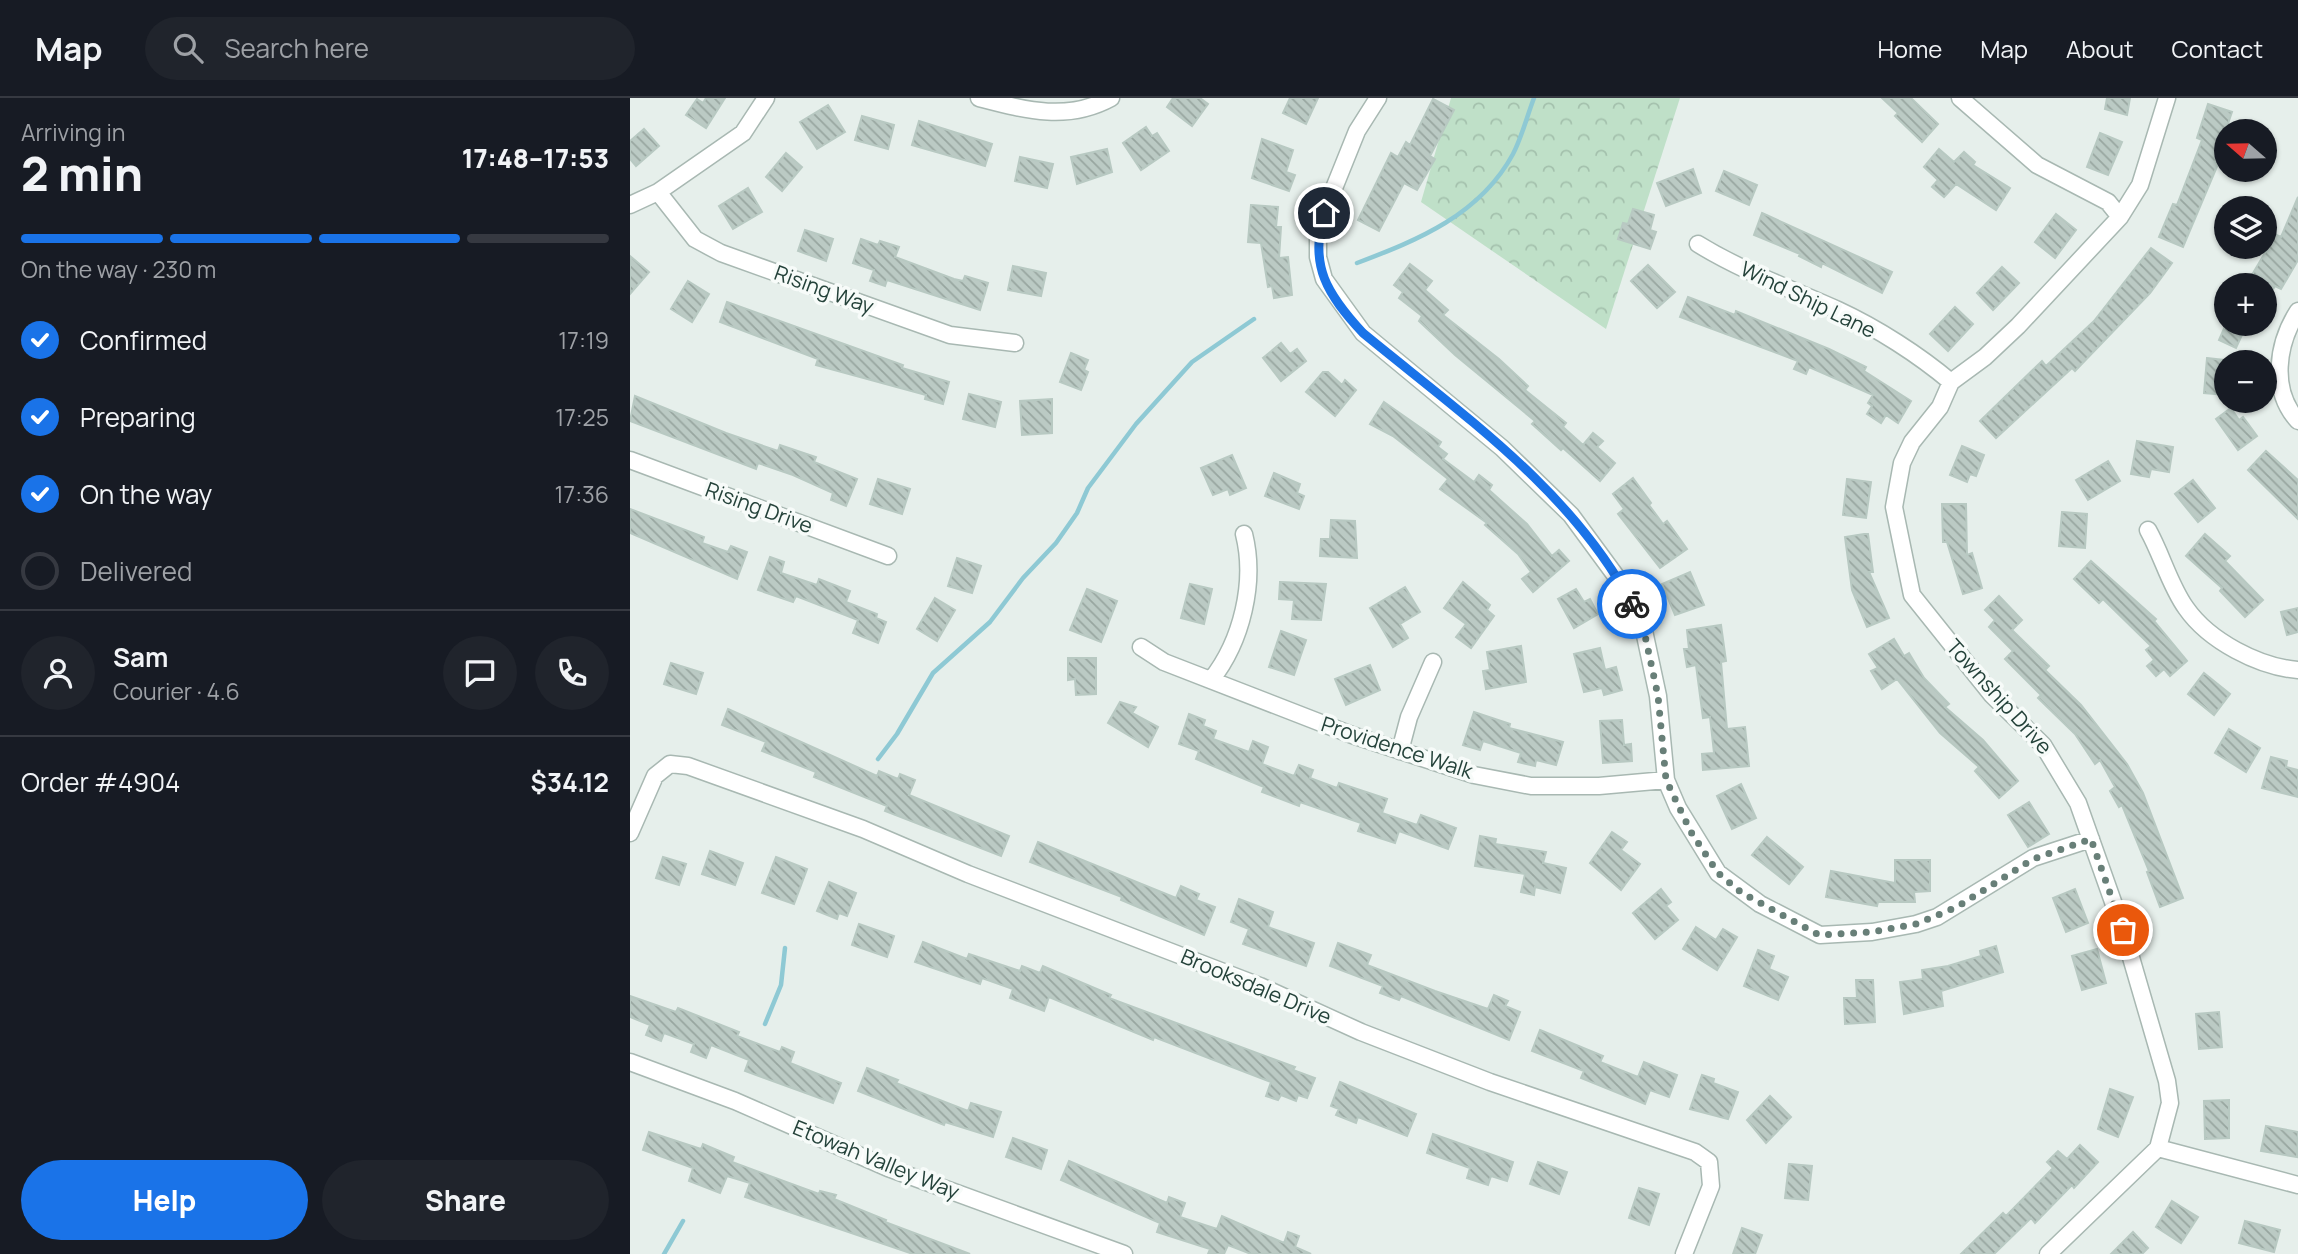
<!DOCTYPE html>
<meta charset="utf-8">
<style>
body{margin:0;font-family:Manrope,sans-serif;background:#20242c;color:#f1f3f6;height:100vh;display:flex;flex-direction:column;font-size:26px;white-space:nowrap}
*{box-sizing:border-box;margin:0}
p{font-size:23px;color:#9ea1a6}
.icon{flex:none;width:38px;height:38px;fill:none;stroke:currentColor;stroke-width:2;stroke-linecap:round;stroke-linejoin:round}
.map{position:relative;flex:1;overflow:hidden}
.sheet{display:flex;flex-direction:column;background:#171b24;width:630px}
.sheet>*{flex:none}
.needle{width:46px;rotate:290deg}
.buttons{position:absolute;left:1584px;top:21px;display:grid;gap:14px}
.buttons a{display:grid;place-items:center;width:63px;height:63px;border-radius:50%;background:#171b24;box-shadow:0 2px 5px #0004;font-size:35px}
.pin{position:absolute;display:grid;place-items:center;width:60px;height:60px;color:#fff;margin:-30px;border:4px solid #fff;border-radius:50%;box-shadow:0 2px 7px #0007}
.courier{position:absolute;display:grid;place-items:center;width:70px;height:70px;margin:-35px;border:5px solid #1a73e8;border-radius:50%;background:#fff;color:#222;box-shadow:0 2px 9px #0007}
.headline em{font-style:normal;font-weight:800}
.headline div{display:flex;flex-direction:column-reverse}
.headline{display:flex;align-items:center;justify-content:space-between;height:119px;padding:0 21px}
h1{font-size:46px;font-weight:800;line-height:52px}
.bar{display:grid;grid-template-columns:repeat(4,1fr);gap:10px 7px;align-content:center;height:84px;padding:0 21px}
.bar i{height:9px;border-radius:5px;background:#363941}
.bar .current{background:#1a73e8}
.bar p{grid-column:span 4}
.line{display:flex;align-items:center;gap:18px;padding:0 21px;border-top:2px solid #363941}
.line div{flex:1}
.round{display:grid;place-items:center;flex:none;width:74px;height:74px;border-radius:37px;background:#20242c}
ol{padding:0 21px;list-style:none}
li{display:flex;align-items:center;gap:21px;height:77px}
li p{margin-inline-start:auto}
li .icon{padding:7px;border-radius:50%;background:#1a73e8;color:#fff;stroke-width:4}
li:last-child{color:#9ea1a6}
li i{width:38px;height:38px;border:4px solid #363941;border-radius:50%}
.cta{display:flex;gap:14px;margin-top:auto;padding:14px 21px}
.cta a{flex:1;height:80px;border-radius:42px;background:#1a73e8;color:#fff;font-size:28px;font-weight:800;line-height:80px;text-align:center}
.cta a+a{background:#20242c;color:#f1f3f6}
header{display:flex;align-items:center;gap:42px;box-sizing:border-box;height:98px;padding:0 35px;background:#171b24;border-bottom:2px solid #363941}
header strong{font-size:33px}
nav{display:flex;gap:38px;margin-inline-start:auto;font-size:24px}
.search{width:490px;height:63px;background:#20242c;display:flex;align-items:center;gap:18px;box-sizing:border-box;padding:0 24px;border-radius:38px;color:#9ea1a6;font-size:26px}
main{display:flex;flex:1;min-height:0}
.map>svg:first-child{display:block}
.forest{fill:url(#forest-crowns)}
.lines{fill:none;stroke-linecap:round;stroke-linejoin:round}
.stream{stroke:#8ec9d4;stroke-width:4.5}
.building{fill:url(#building-back-hatch);stroke:#b8c9c2;stroke-width:2}
.minor-casing{stroke:#a8b8b2;stroke-width:19}
.minor{stroke:#fff;stroke-width:16}
.done{stroke:#687f78;stroke-width:7;stroke-dasharray:0 12.6}
.route{stroke:#1a73e8;stroke-width:9}
.labels{text-anchor:middle;stroke-width:7;stroke-linejoin:round;paint-order:stroke}
.street-label{font-size:21px;fill:#24423a;stroke:#f7fbf9}
</style>
<header>
<strong>Map</strong>
<div class="search"><svg class="icon" aria-label="search" viewBox="0 0 24 24"><circle cx="10" cy="10" r="6"/><path d="M15 15l6 6"/></svg>Search here</div>
<nav><a>Home</a><a>Map</a><a>About</a><a>Contact</a></nav>
</header>
<main>
<section class="sheet">
<div class="headline"><div><h1>2 min</h1><p>Arriving in</p></div><em>17:48–17:53</em></div>
<div class="bar"><i class="current"></i><i class="current"></i><i class="current"></i><i></i><p>On the way · 230 m</p></div>
<ol>
<li><svg class="icon" aria-label="check" viewBox="0 0 24 24"><path d="M5 12l5 5 9-10"/></svg>Confirmed<p>17:19</p></li>
<li><svg class="icon" aria-label="check" viewBox="0 0 24 24"><path d="M5 12l5 5 9-10"/></svg>Preparing<p>17:25</p></li>
<li><svg class="icon" aria-label="check" viewBox="0 0 24 24"><path d="M5 12l5 5 9-10"/></svg>On the way<p>17:36</p></li>
<li><i></i>Delivered</li>
</ol>
<div class="line" style="height:126px"><a class="round"><svg class="icon" aria-label="person" viewBox="0 0 24 24"><circle cx="12" cy="8" r="4"/><path d="M4 21q1-7 8-7t8 7"/></svg></a><div><b>Sam</b><p>Courier · 4.6</p></div><a class="round"><svg class="icon" aria-label="chat" viewBox="0 0 24 24"><path d="M4 5h16v11H9l-5 4z"/></svg></a><a class="round"><svg class="icon" aria-label="phone" viewBox="0 0 24 24"><path d="M5 4h4l2 5-3 2q2 4 5 5l2-3 5 2v4C11 20 4 13 5 4z"/></svg></a></div>
<div class="line" style="height:91px"><div>Order #4904</div><b>$34.12</b></div>
<div class="cta"><a>Help</a><a>Share</a></div>
</section>
<div class="map">
<svg width="1668" height="1156" viewBox="0 0 1668 1156">
<defs>
<pattern id="forest-crowns" width="20" height="18" patternUnits="userSpaceOnUse" patternTransform="scale(1.75)"><rect width="20" height="18" fill="#bfe0c8"/><path d="M2 6a3 3 0 1 1 6 0M12 15a3 3 0 1 1 6 0" fill="none" stroke="#a4c1ad"/></pattern>
<pattern id="building-back-hatch" width="6" height="6" patternUnits="userSpaceOnUse" patternTransform="scale(1.75)"><rect width="6" height="6" fill="#bbcac4"/><path d="M-1 5l2 2M0 0l6 6M5-1l2 2" fill="none" stroke="#98a6a0"/></pattern>
</defs>
<rect width="100%" height="100%" fill="#e6efeb"/>
<path class="forest" d="M821,0H1050L976,231L791,104Z"/>
<g class="lines">
<path class="stream" d="M727,165C788,142 850,117 883,56C892,39 897,18 904,0
M248,661L267,636L303,575L360,524L393,480L426,445L447,415L458,390L506,326L562,264L624,221
M135,926L151,887L155,850
M34,1156L53,1123"/>
</g>
<path class="building" d="M76,0H95L76,30L56,17L67,1L73,5Z
M543,0H570L578,6L562,28L537,9Z
M660,0H688L676,26L653,15Z
M1252,0H1281L1308,26L1292,44L1265,18L1268,15Z
M1477,0H1500L1497,17L1475,11Z
M803,1L824,12L800,58L805,61L787,92L774,85L749,133L728,122L761,55L768,59L776,44L780,47Z
M1578,6L1602,14L1585,64L1588,66L1553,149L1529,139L1543,106L1547,107L1572,42L1567,40Z
M198,7L215,34L187,51L170,24Z
M232,18L264,27L258,51L225,42Z
M289,23L362,46L355,68L282,47Z
M516,29L522,38L527,35L539,53L511,72L493,45Z
M14,31L29,48L6,68L0,61V43Z
M1470,35L1492,44L1478,77L1457,69Z
M632,41L663,52L656,74L665,77L659,93L622,80Z
M477,51L482,74L447,86L441,59Z
M1309,51L1324,64L1334,54L1345,64L1343,67L1380,90L1366,112L1326,86L1314,99L1302,89L1308,82L1294,69Z
M156,55L172,69L152,93L136,79Z
M390,59L423,66L417,90L385,83Z
M1063,71L1071,95L1036,108L1027,85Z
M1094,73L1127,87L1119,107L1086,93Z
M118,90L132,114L103,131L89,108Z
M1668,99V162L1651,191L1645,188L1634,206V187H1616L1639,148L1637,147L1642,135L1651,139Z
M621,107L648,109L646,129H651L649,160L658,159L662,197L644,200L642,188L638,189L631,145L618,144Z
M1003,111L1024,117L1020,132L1026,134L1020,151L988,141L993,125L998,126Z
M1132,115L1262,174L1252,195L1192,165L1191,169L1169,158L1170,156L1124,137Z
M1426,116L1446,132L1425,160L1405,144Z
M175,132L203,141L196,163L168,153Z
M231,141L248,147L250,143L269,149L265,159L324,181L333,183L335,178L358,185L350,212L257,182L255,188L240,183L244,172L223,165Z
M1521,150L1542,165L1520,195L1445,273L1442,270L1366,340L1350,323L1412,263L1416,268L1464,223Z
M0,158L19,174L0,196Z
M780,166L802,183L795,192L818,212L813,217L869,261L898,288L895,292L936,325L933,329L953,347L963,335L973,343L967,349L985,365L970,383L933,350L931,352L902,326L905,323L825,257L789,223L792,218L769,200L773,194L764,187Z
M1018,167L1045,194L1027,210L1001,183Z
M383,168L416,175L411,198L378,192Z
M1372,169L1389,185L1363,212L1347,195Z
M58,183L79,196L62,224L41,211Z
M1058,199L1105,217L1106,213L1199,251L1236,269L1234,273L1281,303L1268,325L1256,317L1251,325L1237,316L1242,308L1238,305L1243,297L1179,269L1176,276L1164,271L1168,263L1050,219Z
M97,204L273,267L272,270L319,284L313,306L295,301L296,297L186,267L188,261L90,224Z
M1325,209L1343,226L1318,253L1300,236Z
M1596,226H1617L1606,250L1589,242Z
M651,245L660,256L667,251L676,263L651,283L633,260Z
M441,255L458,262L454,272L458,274L451,292L430,284Z
M1577,260L1594,262L1596,297L1574,295Z
M693,274H698L712,287L715,282L726,292L705,318L676,294Z
M339,296L371,304L365,329L333,321Z
M5,298L96,335L148,353L150,347L186,359L184,364L227,381L216,408L201,402L203,395L163,377L128,365L126,371L0,323Z
M422,301V335L392,337L390,303Z
M754,304L811,344L808,349L817,356L813,361L844,384L849,377L862,387L859,392L897,426L922,458L929,452L939,463L903,494L892,481L901,474L888,456L855,427L857,425L810,391L818,381L763,338L740,326Z
M1601,310L1609,322L1613,319L1627,338L1608,352L1586,321Z
M1507,343L1543,349L1539,374L1521,371L1519,379L1501,376Z
M1332,348L1354,357L1346,378L1340,376L1337,384L1320,377Z
M1636,353L1668,382V421L1618,372Z
M602,357L616,390L600,397L598,391L583,397L571,370Z
M1478,363L1490,383L1458,402L1446,382Z
M644,375L670,386L667,395L674,398L669,411L635,398Z
M1003,380L1021,405L1019,407L1033,426L1037,423L1057,451L1030,470L988,416L994,411L983,396Z
M248,381L280,391L272,416L240,406Z
M1217,381L1241,384L1236,420L1213,417Z
M1563,382L1585,410L1568,424L1545,396Z
M1312,406H1336L1337,457L1342,455L1352,490L1333,496L1317,444H1313Z
M0,411L74,439L72,445L98,454L101,448L117,454L107,481L0,435Z
M1432,414L1457,416L1455,450L1429,448Z
M701,422L725,423L727,460L690,458L691,441H700Z
M1234,436H1238L1243,474H1239L1259,520L1237,529L1222,492L1215,439Z
M1575,436L1600,458L1595,463L1633,502L1615,519L1590,493L1592,490L1556,458Z
M140,459L154,464L151,475L187,487L189,481L220,493L216,504L247,516L246,520L256,524L248,545L223,535L228,522L166,498L163,504L128,492Z
M327,460L351,468L342,495L318,488Z
M1461,463L1526,521L1524,523L1557,563L1540,578L1534,571L1526,578L1517,568L1524,562L1516,552L1521,548L1473,501L1469,505L1444,481Z
M1060,474L1074,507L1045,517L1032,486Z
M650,484L696,486L691,522L662,521L664,502L649,501Z
M833,484L860,507L857,512L864,518L841,550L826,539L836,526L814,510Z
M560,486L582,491L574,526L551,520Z
M775,489L790,514L770,526L778,540L763,549L740,510Z
M457,491L487,503L471,544L440,532Z
M946,491L954,504L960,501L968,516L944,530L928,501Z
M1369,498L1392,522L1382,532L1419,568L1415,572L1451,607L1497,666L1513,695L1553,800L1530,809L1517,774L1519,773L1492,707L1489,709L1480,693L1485,689L1470,662L1465,666L1445,636L1408,600L1411,597L1375,561L1383,553L1359,529L1365,522L1355,512Z
M305,500L325,512L307,543L287,531Z
M1668,510V534L1657,537L1651,514Z
M1091,527L1096,563L1091,564L1097,631L1115,629L1119,668L1073,672L1072,656L1084,655L1080,619L1073,620L1066,567L1057,569L1054,551H1059L1057,532Z
M651,533L676,542L664,577L639,569Z
M1264,541L1274,558L1279,555L1294,580L1319,606L1315,609L1353,642L1388,683L1369,700L1345,673L1349,669L1310,635L1267,581L1252,591L1241,573L1248,570L1239,556Z
M891,548L896,584L856,591L853,573L860,572L857,554Z
M970,550L975,572L986,569L992,592L974,597L972,590L954,594L944,556Z
M438,560H466V596L446,597L445,581L438,582Z
M41,565L73,575L66,596L34,586Z
M740,567L750,592L716,607L705,581Z
M1574,575L1600,596L1584,617L1558,596Z
M490,604L506,609L502,615L528,629L518,649L478,625Z
M98,611L247,678L249,673L268,681L270,676L285,682L279,697L379,738L371,758L255,713L257,708L184,679L186,674L132,653L136,644L92,627Z
M844,614L880,626L879,630L933,644L926,667L906,662L905,668L888,664L891,655L853,643L850,652L833,647Z
M559,616L575,622L573,628L586,633L583,641L619,654L623,643L638,649L632,666L664,678L669,667L683,672L680,680L707,690L709,685L757,701L752,715L787,727L791,717L826,730L818,751L769,733L765,745L728,733L731,725L670,704L669,708L632,694L634,689L566,661L569,653L549,646Z
M992,622L994,647L1001,646L1002,663L973,665L970,623Z
M1599,631L1630,650L1616,674L1585,655Z
M1641,659L1657,663L1656,669L1668,672V699L1632,690Z
M1111,686L1126,720L1102,731L1087,698Z
M1399,704L1419,736L1398,749L1378,717Z
M982,734L997,744L991,752L1010,766L991,792L960,765Z
M850,738L866,741L865,746L916,754L913,765L936,770L930,795L905,789L904,797L891,794L895,776L845,768Z
M1137,739L1173,769L1159,786L1122,757Z
M408,744L546,800L551,788L569,796L566,802L585,809L574,837L491,802L492,799L400,764Z
M80,753L113,765L105,787L72,776Z
M33,759L56,766L49,787L26,780Z
M146,759L177,771L164,806L132,795Z
M1265,762H1300V793L1284,794L1285,804H1248L1247,808L1196,799L1201,773L1265,785Z
M199,784L226,795L217,818L209,815L207,821L187,813Z
M1031,791L1041,804L1036,808L1048,822L1025,841L1003,815Z
M1445,791L1458,825L1436,834L1423,800Z
M609,801L643,814L638,829L684,845L676,868L613,846L619,831L601,824Z
M229,826L264,838L257,859L222,847Z
M1066,829L1086,842L1093,831L1107,839L1087,872L1053,851Z
M293,844L337,861L339,856L390,873L392,868L410,875L413,868L481,897L479,900L665,969L663,972L685,980L677,1000L668,997L666,1003L651,997L648,1002L636,998L641,984L524,939L523,942L419,899L414,913L380,900L383,891L352,880L350,886L285,864Z
M708,845L741,857L737,867L805,893L858,911L864,897L878,903L875,908L890,914L879,942L771,898L769,902L750,895L753,888L700,868Z
M1366,848L1373,874L1311,893L1313,908L1274,916L1270,884L1293,881L1292,872L1318,868L1351,858L1350,853Z
M1467,851L1476,885L1452,892L1442,858Z
M1128,852L1144,858L1139,871L1158,879L1148,902L1114,888Z
M1226,882H1243L1245,924L1215,926L1214,900H1227Z
M0,898L46,914L48,910L109,934L107,938L150,954L152,949L164,954L160,965L211,985L203,1005L115,973L119,962L81,947L76,960L61,954L64,946L34,935L31,943L16,937L20,927L0,919Z
M1589,914L1592,949L1569,951L1566,916Z
M910,932L973,958L970,964L1008,979L1014,964L1047,977L1039,999L1020,992L1015,1006L951,980L954,973L902,953Z
M237,970L268,982L266,985L338,1013L341,1005L371,1014L363,1039L315,1024L314,1027L228,993Z
M1072,977L1084,981L1083,985L1108,994L1098,1021L1060,1011Z
M710,984L786,1016L777,1038L728,1019L726,1025L706,1017L709,1011L701,1008Z
M1480,991L1503,999L1488,1039L1468,1031Z
M1140,998L1161,1019L1136,1045L1117,1022Z
M1599,1002V1040L1575,1041L1574,1003Z
M1636,1028L1668,1034L1667,1059L1631,1053Z
M19,1034L71,1051L73,1046L104,1059L102,1064L189,1096L190,1093L206,1097L204,1101L256,1122L255,1124L340,1156H283L115,1099L120,1085L97,1078L90,1095L59,1083L63,1070L13,1052Z
M803,1036L883,1064L877,1083L861,1078L858,1087L837,1080L840,1070L797,1055Z
M383,1040L417,1052L411,1071L376,1059Z
M1450,1047L1468,1064L1444,1090L1442,1087L1405,1125L1401,1120L1364,1156H1331L1373,1115L1376,1118L1423,1070L1417,1064L1428,1053L1437,1061Z
M439,1063L537,1105L539,1099L555,1105L550,1119L587,1131L592,1118L654,1145L658,1134L669,1138L665,1149L681,1156H621L598,1147L594,1156H578L580,1151L527,1134L530,1125L431,1082Z
M908,1064L937,1074L929,1096L900,1086Z
M1159,1066L1182,1068L1178,1102L1155,1100Z
M1009,1090L1029,1096L1019,1127L999,1120Z
M1542,1103L1568,1119L1551,1145L1526,1129Z
M1615,1123L1650,1132L1644,1154L1609,1145Z
M1112,1130L1132,1137L1125,1156H1103Z
M1503,1134L1518,1150L1512,1156H1481Z"/>
<g class="lines">
<g class="minor-casing">
<path id="minor" d="M349,0C395,12 437,24 481,0
M748,0L727,33L694,115L688,136V159L694,181L733,235L872,350L941,417L991,485L1013,528L1028,598L1036,682L1048,710L1088,775L1130,806L1190,837L1242,834L1286,826L1307,819L1403,760L1461,741
M1330,0L1407,67L1478,104L1490,119
M28,94L65,141L91,155L320,237L385,245
M0,107L28,94L113,35L136,0
M1068,146C1112,173 1161,191 1208,212C1247,230 1289,257 1321,284
M1668,213C1647,246 1640,292 1668,323
M0,362L258,458
M1518,432C1532,457 1540,488 1556,510C1579,543 1629,569 1668,572
M511,549L534,564L722,637L844,677L901,688H969L1036,682
M581,582C612,543 626,484 614,436
M770,653L779,619L803,564
M0,735L25,678L40,666L58,668L233,731L338,776L630,888L731,934L860,984L1065,1054L1079,1064L1081,1088L1054,1156
M0,964L105,1003L258,1070L494,1156
M1528,1050L1668,1087
M1418,1156L1528,1050L1540,1005L1537,983L1493,832L1448,705L1413,647L1362,597L1282,497L1264,409L1272,365L1282,344L1310,309L1321,284L1355,259L1388,228L1490,119L1510,87L1537,0"/>
</g>
<use href="#minor" class="minor"/>
</g>
<g class="lines">
<path class="done" d="M1002,506L1013,528L1028,598L1036,682L1061,734L1088,775L1112,795L1189,837L1242,834L1286,826L1327,809L1403,761L1461,741L1493,832"/>
<path class="route" d="M694,115C679,168 697,196 733,235C830,315 942,392 1002,506"/>
</g>
<g class="labels">
<g class="street-label">
<text transform="translate(194 192) rotate(20)" y="7">Rising Way</text>
<text transform="translate(1178 202) rotate(26)" y="7">Wind Ship Lane</text>
<text transform="translate(129 410) rotate(20)" y="7">Rising Drive</text>
<text transform="translate(1369 599) rotate(48)" y="7">Township Drive</text>
<text transform="translate(767 650) rotate(18)" y="7">Providence Walk</text>
<text transform="translate(626 889) rotate(23)" y="7">Brooksdale Drive</text>
<text transform="translate(246 1062) rotate(22)" y="7">Etowah Valley Way</text>
</g>
</g>
</svg>
<div class="buttons">
<a><svg class="needle" viewBox="-14 -14 28 28"><path d="M0-13l5 13h-10z" fill="#e53935"/><path d="M0 13l5-13h-10z" fill="#9ea1a6"/></svg></a>
<a><svg class="icon" aria-label="layers" viewBox="0 0 24 24"><path d="M12 4l9 5-9 5-9-5zM3 14l9 5 9-5"/></svg></a>
<a>+</a>
<a>−</a>
</div>
<div class="pin" style="left:1493px;top:832px;background:#ea580c"><svg class="icon" aria-label="bag" viewBox="0 0 24 24"><path d="M5 8h14l-1 12H6zM9 8a3 3 0 0 1 6 0"/></svg></div>
<div class="pin" style="left:694px;top:115px;background:#1f2937"><svg class="icon" aria-label="home" viewBox="0 0 24 24"><path d="M3 11l9-7 9 7M6 9v11h12V9"/></svg></div>
<div class="courier" style="left:1002px;top:506px"><svg class="icon" aria-label="bike" viewBox="0 0 24 24"><circle cx="6" cy="16" r="4"/><circle cx="18" cy="16" r="4"/><path d="M6 16l4-8h5l3 8M10 8l3 8H6M13 5h3"/></svg></div>
</div>
</main>
